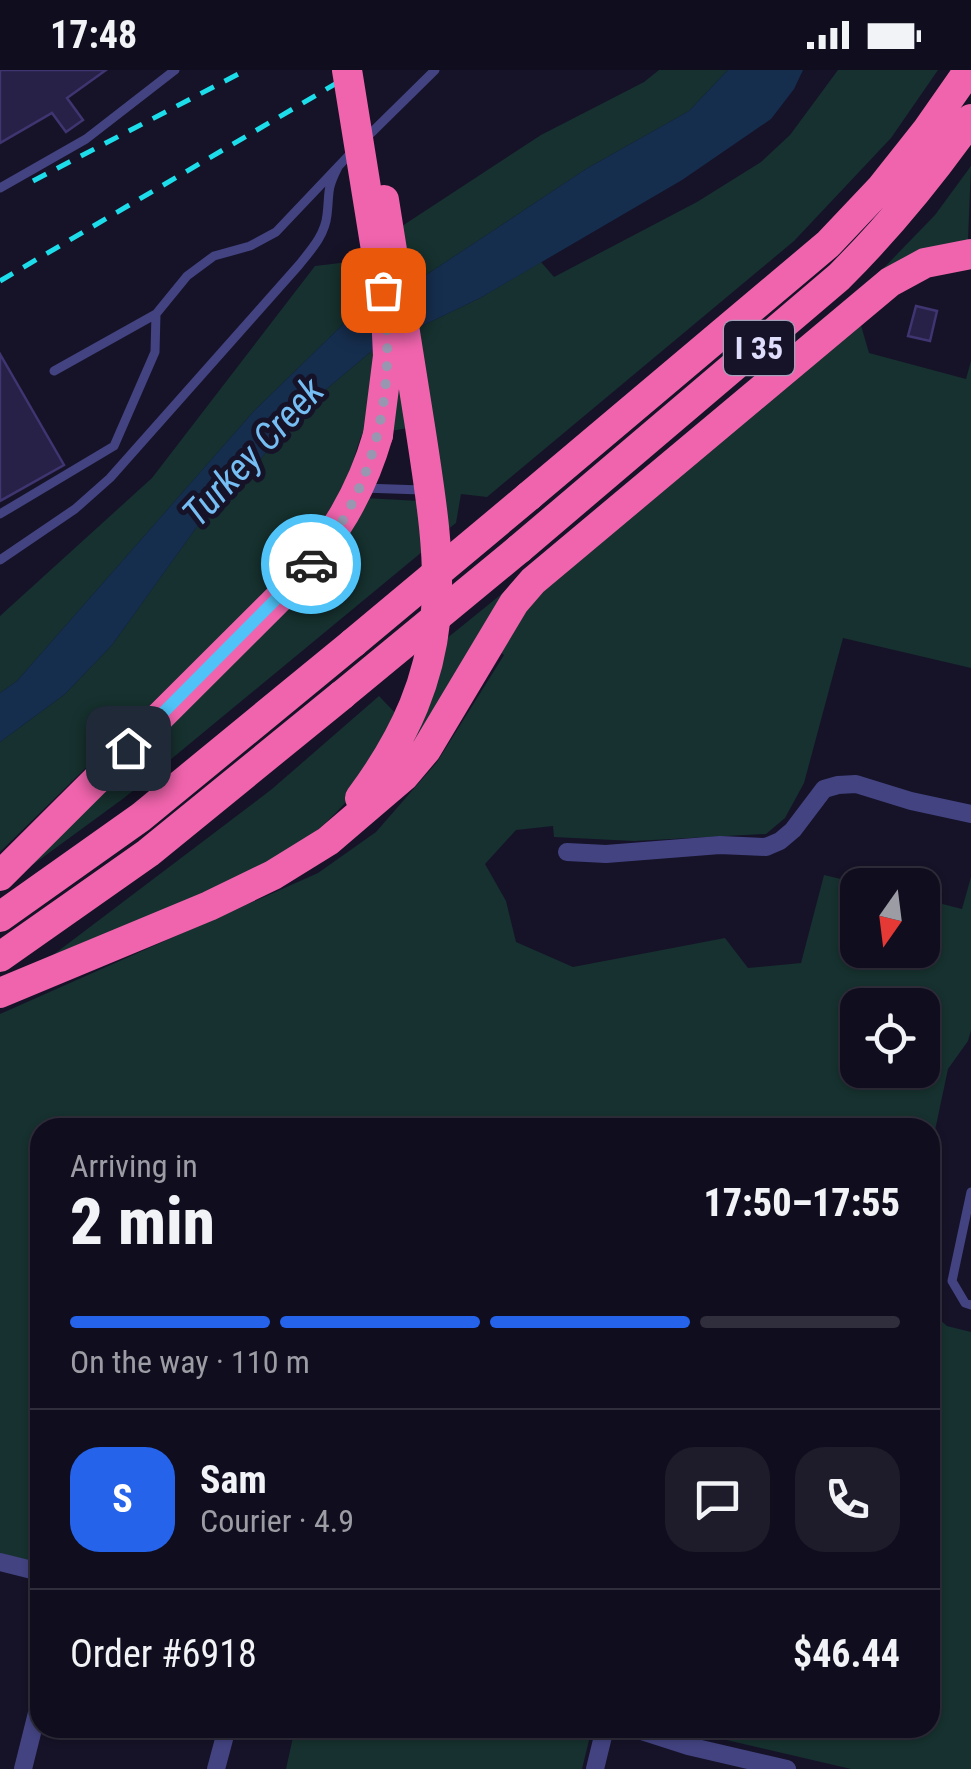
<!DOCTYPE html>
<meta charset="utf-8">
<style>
body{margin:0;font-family:"Roboto Condensed",sans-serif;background:#1e1c2b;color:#f1f3f6;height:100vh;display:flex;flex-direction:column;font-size:38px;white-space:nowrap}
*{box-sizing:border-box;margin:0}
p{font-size:32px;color:#9c9ca4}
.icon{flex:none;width:55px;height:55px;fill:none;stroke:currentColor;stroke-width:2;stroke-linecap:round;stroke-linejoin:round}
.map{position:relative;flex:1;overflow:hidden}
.side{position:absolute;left:30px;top:1048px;width:910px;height:620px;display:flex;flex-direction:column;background:#100e1e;border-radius:30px;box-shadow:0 2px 8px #0004,0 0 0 2px #302e3c}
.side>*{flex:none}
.needle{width:65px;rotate:194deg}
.tools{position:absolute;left:840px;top:798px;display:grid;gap:20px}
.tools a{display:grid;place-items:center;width:100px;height:100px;border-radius:20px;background:#100e1e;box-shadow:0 2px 8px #0004,0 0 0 2px #302e3c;font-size:50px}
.pin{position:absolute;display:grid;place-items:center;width:85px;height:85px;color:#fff;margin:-42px;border-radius:20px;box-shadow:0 5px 15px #0006}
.courier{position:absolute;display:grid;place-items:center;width:100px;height:100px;margin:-50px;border:8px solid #4fc3f7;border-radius:50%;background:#fff;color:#222;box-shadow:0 2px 12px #0007}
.head em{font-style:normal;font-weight:800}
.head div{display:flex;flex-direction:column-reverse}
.head{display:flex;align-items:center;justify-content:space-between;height:170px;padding:0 40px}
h1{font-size:65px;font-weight:800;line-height:75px}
.bar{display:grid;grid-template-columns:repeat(4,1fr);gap:15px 10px;align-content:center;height:120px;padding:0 40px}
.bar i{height:12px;border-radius:8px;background:#302e3c}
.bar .selected{background:#2563eb}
.bar p{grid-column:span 4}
.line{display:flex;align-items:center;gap:25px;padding:0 40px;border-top:2px solid #302e3c}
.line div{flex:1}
.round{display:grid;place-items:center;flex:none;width:105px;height:105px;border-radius:30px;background:#1e1c2b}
.status{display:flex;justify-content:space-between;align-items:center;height:70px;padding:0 50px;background:#100e1e;direction:ltr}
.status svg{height:28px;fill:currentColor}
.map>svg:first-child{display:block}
.green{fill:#16312f;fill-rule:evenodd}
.water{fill:#162e4e}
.building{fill:#272147;stroke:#3e3571;stroke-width:2.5}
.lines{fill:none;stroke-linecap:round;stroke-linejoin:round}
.lane{stroke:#434382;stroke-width:9}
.street{stroke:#434382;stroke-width:18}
.highway{stroke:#f064ad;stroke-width:30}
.rail{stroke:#1cdde9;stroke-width:5;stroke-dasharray:15 12;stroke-linecap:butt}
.highway-bridge{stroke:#f064ad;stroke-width:30}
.done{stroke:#9996b2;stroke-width:10;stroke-dasharray:0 18}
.route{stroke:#4fc3f7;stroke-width:12}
.labels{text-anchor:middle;stroke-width:10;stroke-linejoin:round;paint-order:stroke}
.shield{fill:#161328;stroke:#a3a0bc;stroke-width:2.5}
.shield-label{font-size:32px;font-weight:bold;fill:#dfddfc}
.water-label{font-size:38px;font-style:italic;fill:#75bdf2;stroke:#161328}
</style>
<div class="status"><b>17:48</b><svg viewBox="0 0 49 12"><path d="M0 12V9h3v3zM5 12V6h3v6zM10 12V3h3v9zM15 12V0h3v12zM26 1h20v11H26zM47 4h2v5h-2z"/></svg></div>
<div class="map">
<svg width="971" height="1699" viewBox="0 0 971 1699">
<rect width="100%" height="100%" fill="#161328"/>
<path class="green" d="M659,0H728L689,41L586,99L408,217L399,158L541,65L644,12Z
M838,0H938L891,68L794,171L487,427L461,424L456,453L447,460L432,354L361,366L346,413L298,490L0,782V672L65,624L112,575L201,451L243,412L292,348L374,279L480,228L541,192L554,207L697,132L761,92L790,65Z
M971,96L968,170L875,207L935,145Z
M357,191L364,234L254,341L17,611L0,623V546L152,408L315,196Z
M860,252L869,283L966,309L971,291V598L843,568L804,713L785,748L766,764L634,771L554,767L553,756L516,760L485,794L506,831L516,872L573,897L725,868L748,898L801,893L824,805L866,815H858V880H922L923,829L962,839L971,807V960L968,971L948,999L930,1084V1058H40V1494L0,1483V944L318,803L376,762L437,692L504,585L499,581L527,535ZM858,935H922V1000H858Z
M365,428L419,431L428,477L124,728L31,796Z
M519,510L402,693L427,640L446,569Z
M379,626L400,648C383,677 368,707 346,732C271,817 151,847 49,888L272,719Z
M930,1241L947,1256L971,1262V1699H851L701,1664L688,1658H784L814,1662L830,1658H930Z
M295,1658H592L582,1699H286Z"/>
<path class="water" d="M728,0H803L794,19L771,49L682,110L480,228L374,279L292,348L243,412L201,451L112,575L65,624L0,672V623L17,611L254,341L364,234L408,217L586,99L689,41Z"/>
<path class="building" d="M0,0H106L67,28L83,50L66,62L52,43L0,73Z
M916,236L937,241L930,271L908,266Z
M0,284L64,395L0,431Z"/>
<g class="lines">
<path class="lane" d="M366,68L435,0
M0,118L86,69L175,0
M54,301L156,244L187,206L214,186L250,176L276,162L351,83
M363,418L422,420
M0,444L114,376L155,282L156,244
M0,490L75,439L110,408L299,195C311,180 325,165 327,145C330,120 326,121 338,97
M971,1122L952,1211L965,1233L971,1235"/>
<path class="street" d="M567,782L606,784L720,775L766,777L780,771L793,760L824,719L838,715L856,714L911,731L971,744
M0,1492L40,1502
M632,1658L688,1676L787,1699
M23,1699L40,1631
M216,1699L227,1658
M595,1699L605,1658"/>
<path class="highway" d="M529,426L828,174L881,118L927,60L969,0
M519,479L839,207C888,158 931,106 971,49
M360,728C459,594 443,504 419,350C407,277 396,203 384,130
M0,806L293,514C333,468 361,424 378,365
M0,847L141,747L353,573
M0,887L148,783L342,625
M0,923L209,836L273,805L328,771L404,706L426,680L514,533L533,511L890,212L925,193L971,184"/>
<path class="rail" d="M33,111L246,0
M0,211L359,0"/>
<path class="highway-bridge" d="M347,0L386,242L388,286L378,365
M353,573L529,426
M342,625L519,479"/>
</g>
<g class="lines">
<path class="done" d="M311,494C377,419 397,318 383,220"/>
<path class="route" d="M128,678L311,494"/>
</g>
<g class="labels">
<rect class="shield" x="724" y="251" width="70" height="54" rx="8"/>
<g class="shield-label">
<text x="759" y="289">I 35</text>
</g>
<g class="water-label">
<text transform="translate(253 382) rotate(-47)" y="13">Turkey Creek</text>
</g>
</g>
</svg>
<div class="tools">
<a><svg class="needle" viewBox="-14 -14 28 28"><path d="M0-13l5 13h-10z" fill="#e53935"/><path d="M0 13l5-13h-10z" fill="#9c9ca4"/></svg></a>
<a><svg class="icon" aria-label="locate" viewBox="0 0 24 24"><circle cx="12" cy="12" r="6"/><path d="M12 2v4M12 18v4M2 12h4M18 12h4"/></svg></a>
</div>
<div class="pin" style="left:383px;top:220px;background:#ea580c"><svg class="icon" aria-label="bag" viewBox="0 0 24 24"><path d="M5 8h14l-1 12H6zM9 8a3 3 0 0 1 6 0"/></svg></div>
<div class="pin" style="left:128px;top:678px;background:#1f2937"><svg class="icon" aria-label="home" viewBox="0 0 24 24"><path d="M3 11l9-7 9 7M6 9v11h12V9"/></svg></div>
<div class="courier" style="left:311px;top:494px"><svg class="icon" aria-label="car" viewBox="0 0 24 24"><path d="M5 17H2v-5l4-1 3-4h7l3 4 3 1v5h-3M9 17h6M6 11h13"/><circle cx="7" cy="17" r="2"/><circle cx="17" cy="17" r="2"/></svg></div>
<section class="side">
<div class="head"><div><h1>2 min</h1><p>Arriving in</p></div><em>17:50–17:55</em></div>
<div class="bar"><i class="selected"></i><i class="selected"></i><i class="selected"></i><i></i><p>On the way · 110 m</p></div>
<div class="line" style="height:180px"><b class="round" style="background:#2563eb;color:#fff">S</b><div><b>Sam</b><p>Courier · 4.9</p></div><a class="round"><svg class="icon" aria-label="chat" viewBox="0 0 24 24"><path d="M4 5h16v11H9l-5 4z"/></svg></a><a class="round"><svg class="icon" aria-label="phone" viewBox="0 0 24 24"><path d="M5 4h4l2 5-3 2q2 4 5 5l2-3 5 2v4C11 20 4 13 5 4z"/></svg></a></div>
<div class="line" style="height:130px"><div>Order #6918</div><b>$46.44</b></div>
</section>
</div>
